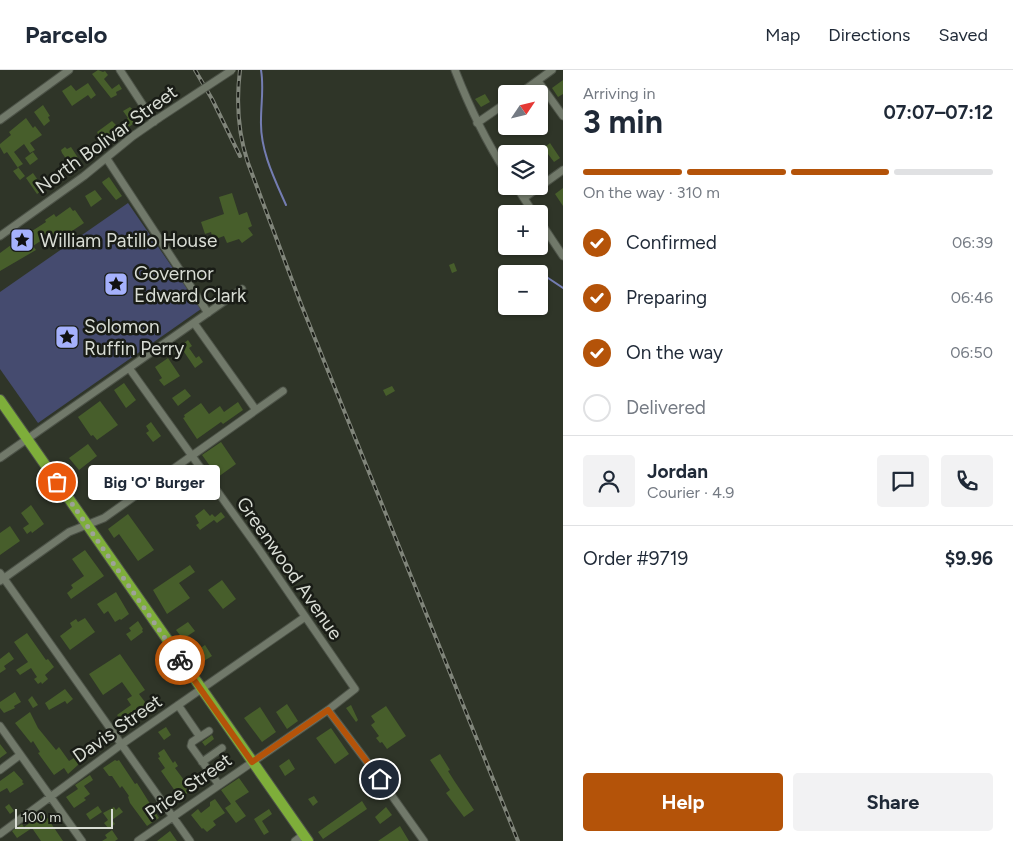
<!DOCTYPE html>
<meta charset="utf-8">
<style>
body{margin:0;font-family:Figtree,sans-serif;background:#f2f2f3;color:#1f2937;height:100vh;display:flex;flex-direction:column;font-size:19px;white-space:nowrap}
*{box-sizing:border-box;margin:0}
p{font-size:16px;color:#747a83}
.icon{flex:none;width:28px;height:28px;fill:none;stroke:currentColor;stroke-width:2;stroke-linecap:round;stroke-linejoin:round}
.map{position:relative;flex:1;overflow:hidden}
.panel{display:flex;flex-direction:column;background:#fff;width:450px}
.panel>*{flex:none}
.needle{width:32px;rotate:55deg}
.tools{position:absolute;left:498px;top:15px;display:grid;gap:10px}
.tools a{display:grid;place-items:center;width:50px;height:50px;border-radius:5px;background:#fff;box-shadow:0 1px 4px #0004;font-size:25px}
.scale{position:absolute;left:15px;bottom:12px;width:98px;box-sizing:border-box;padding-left:5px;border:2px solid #d9ddd5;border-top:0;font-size:14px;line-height:18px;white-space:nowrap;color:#d9ddd5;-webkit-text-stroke:4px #191c16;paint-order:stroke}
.pin{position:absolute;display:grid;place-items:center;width:42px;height:42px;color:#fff;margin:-21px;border:2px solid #fff;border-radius:50%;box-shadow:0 1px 5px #0007}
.courier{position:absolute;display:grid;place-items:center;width:50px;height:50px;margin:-25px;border:4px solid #b45309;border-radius:50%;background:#fff;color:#222;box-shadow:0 1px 6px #0007}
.bubble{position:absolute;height:35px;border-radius:5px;background:#fff;box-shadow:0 1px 4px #0004;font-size:16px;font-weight:700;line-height:35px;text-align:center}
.head em{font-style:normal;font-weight:700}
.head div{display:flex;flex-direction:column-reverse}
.head{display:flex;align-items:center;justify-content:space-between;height:85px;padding:0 20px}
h1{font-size:32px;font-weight:700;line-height:38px}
.bar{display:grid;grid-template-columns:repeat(4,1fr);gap:8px 5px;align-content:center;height:60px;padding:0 20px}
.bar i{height:6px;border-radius:4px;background:#e0e1e3}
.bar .active{background:#b45309}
.bar p{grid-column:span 4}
.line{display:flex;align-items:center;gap:12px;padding:0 20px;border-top:1px solid #e0e1e3}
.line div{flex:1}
.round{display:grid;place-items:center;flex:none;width:52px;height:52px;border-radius:5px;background:#f2f2f3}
ol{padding:0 20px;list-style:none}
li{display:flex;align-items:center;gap:15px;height:55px}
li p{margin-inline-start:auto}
li .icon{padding:5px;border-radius:50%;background:#b45309;color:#fff;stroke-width:4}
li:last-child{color:#747a83}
li i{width:28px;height:28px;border:2px solid #e0e1e3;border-radius:50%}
.primary-button{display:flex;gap:10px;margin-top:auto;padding:10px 20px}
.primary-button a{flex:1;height:58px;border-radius:5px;background:#b45309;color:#fff;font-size:20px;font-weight:700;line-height:58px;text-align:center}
.primary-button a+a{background:#f2f2f3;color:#1f2937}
header{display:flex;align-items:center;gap:30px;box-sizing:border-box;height:70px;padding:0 25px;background:#fff;border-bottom:1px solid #e0e1e3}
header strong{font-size:24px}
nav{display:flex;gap:28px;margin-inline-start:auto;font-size:18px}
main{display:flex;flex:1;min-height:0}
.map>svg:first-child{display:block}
.green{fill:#454b6f}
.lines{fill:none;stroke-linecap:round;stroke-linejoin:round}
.stream{stroke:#747db2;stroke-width:2}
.building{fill:#475e2b}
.minor-casing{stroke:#4d5348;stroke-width:9}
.highway-casing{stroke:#4d5348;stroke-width:12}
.minor{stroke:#71796a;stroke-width:7}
.highway{stroke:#7eae3a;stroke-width:10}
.rail-casing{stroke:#80857a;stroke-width:4}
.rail{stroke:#191c16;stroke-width:2;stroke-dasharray:5.5;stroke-linecap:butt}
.minor-bridge-casing{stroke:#4d5348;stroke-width:9;stroke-linecap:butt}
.minor-bridge{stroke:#71796a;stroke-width:7}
.done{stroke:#9ea298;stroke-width:5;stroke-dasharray:0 9}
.route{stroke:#b45309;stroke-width:6}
.labels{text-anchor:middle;stroke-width:5;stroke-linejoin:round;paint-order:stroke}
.street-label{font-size:19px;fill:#d9ddd5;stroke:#191c16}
.poi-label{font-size:19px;fill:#d9ddd5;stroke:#191c16;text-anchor:start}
</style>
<header>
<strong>Parcelo</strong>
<nav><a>Map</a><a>Directions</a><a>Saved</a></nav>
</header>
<main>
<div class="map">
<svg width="563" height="771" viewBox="0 0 563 771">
<rect width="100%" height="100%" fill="#2f3528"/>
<path class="green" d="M128,133L201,239L38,353L0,299V222Z"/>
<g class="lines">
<path class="stream" d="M261,0C264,17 261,33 261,50C260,80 274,108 286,135
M520,198L542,204L563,218"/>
</g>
<path class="building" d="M98,0L103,2L105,1L108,5L104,9L112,19L119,14L122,19L116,22L117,25L111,28L92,4Z
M563,10V24L558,27L552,18Z
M88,13L96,25L91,29L88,25L72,36L62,21L71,15L76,21Z
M485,24L490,32L481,37L475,29Z
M539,26L548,39L539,46Z
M43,35L50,46L48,47L50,51L44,56L34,42Z
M130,37L139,45L138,46L140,49L138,50L140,53L135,56L133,54L115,67L114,65L105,72H102L97,65L98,64L97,62L112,51L117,56L128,48L123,41Z
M26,48L33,58L35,56L42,65L30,73L35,80L30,83L24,74L14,82L23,94L18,97L25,106L20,110L13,101L18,98L7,82L4,84L0,77V74L11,65L9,62Z
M550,73L560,88L554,92L545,80L547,79L545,77Z
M65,77L67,79L71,77L82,94L74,100L62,83L61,80Z
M33,82L38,89L30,95L25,88Z
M33,103L44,119L37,124L26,108Z
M109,107L122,126L116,130L103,114L102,112Z
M563,118V136L555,124Z
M95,120L102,129L91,137L85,126Z
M232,123L239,145L247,142L252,156L248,158L253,165L242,173L239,169L227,173L224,166L213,170L211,162L205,164L201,152L224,144L219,127Z
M70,137L73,141L75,140L84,153L72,161L76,166L74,169L61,177L53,165L46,170L45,168L33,176L36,180L0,201V183L11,175L14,178L34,164L32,161L46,152L45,150L54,144L56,147Z
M454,193L457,201L452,203L449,195Z
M211,198L215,202L202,212L198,207Z
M188,270L192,276L189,278L196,288L199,286L203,292L195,298L180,276Z
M168,288L180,306L164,316L159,310L162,308L155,297Z
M124,313L136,330L126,338L114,320Z
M392,316L395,321L386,326L383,320Z
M185,319L191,326L178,336L172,328Z
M100,331L118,355L97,370L93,365L91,366L78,347Z
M238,332L243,340L223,354L221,352L197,369L183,348L185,347L184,345L201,333L209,344L220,336L224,342Z
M151,352L161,366L153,372L146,363L149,361L146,356Z
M221,372L236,394L218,407L202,385Z
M88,374L97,386L79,400L69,388Z
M116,402L126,414L120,418L111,406Z
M31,435L44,454L32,463L31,461L27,464L23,458L29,454L21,443Z
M204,439L210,446L212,444L215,447L221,442L225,447L217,453L214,450L200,460L196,455L199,453L195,446Z
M128,444L154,480L138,491L119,464L114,468L108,459Z
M10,456L20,471L0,485V463Z
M85,480L104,506L71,529L67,523L73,518L71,515L84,506L72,489Z
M190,495L195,502L179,513L190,528L167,544L153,520Z
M222,510L236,529L223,539L208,520Z
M116,522L129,544L121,550L120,549L115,552L108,541L104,544L97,534Z
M85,548L95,562L70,580L60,566L72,557L70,553L76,549L78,552Z
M138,551L143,559L142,560L143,562L131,571L126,564L131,561L129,558Z
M188,552L195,561L183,569L176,560Z
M27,563L46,590L48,589L54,597L45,605L48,609L42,614L41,612L38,614L34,609L37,607L31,598L20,605L16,600L28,592L14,572Z
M205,575L212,586L199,594L192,584Z
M9,582L14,589L4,596L6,599L0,603V589Z
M120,584L145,620L139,624L148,636L145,638L147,641L125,657L117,645L131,635L127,629L132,626L122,612L103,625L89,604Z
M65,619L73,629L67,634L65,631L49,640L45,633Z
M15,622L21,632L14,636L15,638L4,643L0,638V632Z
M32,626L38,635L33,638L28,630Z
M287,634L298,651L287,659L276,642Z
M351,635L358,650L356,652L346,638Z
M386,636L406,666L387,679L382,672L380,673L376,668L379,666L371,655L375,652L371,646Z
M260,637L276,662L262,672L244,648Z
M30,642L38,658L56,680L59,677L69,691L74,688L79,694L68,704L64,698L54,705L38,683L40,682L33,671L31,673L15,653Z
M166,657L171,665L164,670L158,662Z
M331,658L349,684L335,694L316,668Z
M212,665L214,669L205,676L202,672Z
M0,674L7,683L0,688Z
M164,679L173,693L175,691L178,696L175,698L184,710L186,708L193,718L184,726L180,728L161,701L165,698L158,688L160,687L158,683Z
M440,684L450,700L448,701L455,712L474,740L464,747L446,723L450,720L430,690Z
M289,689L295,699L285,706L279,696Z
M115,690L117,691L119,690L135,714L137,713L159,748L147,756L130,733L128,727L129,726L122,716L120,718L112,706H109L103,698Z
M14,701L23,711L22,712L24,714L10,723L7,718L0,722V711Z
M90,705L93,710L84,716L90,724L84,728L86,730L74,738L66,727L78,719L75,715Z
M239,708L249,722L235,731L246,746L236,753L225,738L231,734L221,720Z
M314,726L318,732L313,736L308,729Z
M215,729L225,743L213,751L216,755L207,762L203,758L202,759L191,745L198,739L201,743L210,736V732Z
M362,731L367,739L323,769L318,762Z
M9,734L14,741L10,744L5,737Z
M98,736L102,742L90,750L86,744Z
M114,737L116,740L119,737L123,742L112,750L115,754L109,759L104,753L108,750L103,743Z
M386,737L392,745L380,754L375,747Z
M269,739L272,744L262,751L269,762L264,765L254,749Z
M44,743L63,771H41L32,758L17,768L12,761L22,754L24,757Z
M400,756L409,771H378Z
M112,760L118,769L115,771H102L107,768L105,765Z
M170,761L177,771H157Z"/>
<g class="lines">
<g class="minor-casing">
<path id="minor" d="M120,0L154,52
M455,0C469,36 485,70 506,102
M538,11L563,46
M519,24L552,0
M0,50L69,0
M477,53L506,33
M107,89L208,243
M516,116L534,144
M524,128L563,100
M539,150L563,186
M0,166L84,106L133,66L159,48
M194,253L256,340
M129,298L258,478L355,619L328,640L138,771
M0,388L242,219
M0,503L190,771
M0,511L69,462L104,448L283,321
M178,635L200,667
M328,640L380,709L424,771
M0,656L82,771
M209,661L192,672L191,676L219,715
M202,692L222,678
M0,700L20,685
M0,764L122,674L305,547
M295,771L303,765"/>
</g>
<g class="highway-casing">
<path id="highway" d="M0,330L308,771"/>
</g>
<use href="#minor" class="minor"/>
<use href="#highway" class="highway"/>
<g class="rail-casing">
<path id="rail" d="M195,0L212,29L240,86
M240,0C236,32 238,63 248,93L301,234L518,771"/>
</g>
<use href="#rail" class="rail"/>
<g class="minor-bridge-casing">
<path id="minor-bridge" d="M159,48L232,0"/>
</g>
<use href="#minor-bridge" class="minor-bridge"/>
</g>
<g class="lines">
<path class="done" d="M57,412L180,590"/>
<path class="route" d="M180,590L252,692L328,640L380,709"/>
</g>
<defs>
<g id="sight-square" transform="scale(1.25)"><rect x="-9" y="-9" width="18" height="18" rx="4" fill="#a5b1fc" stroke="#191c16"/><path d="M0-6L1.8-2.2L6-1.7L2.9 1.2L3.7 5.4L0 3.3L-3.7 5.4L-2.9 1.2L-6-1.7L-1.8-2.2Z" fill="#111"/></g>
</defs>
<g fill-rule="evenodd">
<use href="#sight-square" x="22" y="170"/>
<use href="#sight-square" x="116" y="214"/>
<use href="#sight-square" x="67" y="267"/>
</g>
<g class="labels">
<g class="street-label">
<text transform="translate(106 69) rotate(-36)" y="7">North Bolivar Street</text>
<text transform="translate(290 498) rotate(55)" y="7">Greenwood Avenue</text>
<text transform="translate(117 658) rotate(-35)" y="7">Davis Street</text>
<text transform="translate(188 716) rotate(-35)" y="7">Price Street</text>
</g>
<g class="poi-label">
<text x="40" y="177">William Patillo House</text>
<text x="134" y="210">Governor<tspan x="134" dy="22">Edward Clark</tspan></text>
<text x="84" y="263">Solomon<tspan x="84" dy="22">Ruffin Perry</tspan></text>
</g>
</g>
</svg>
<div class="tools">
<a><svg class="needle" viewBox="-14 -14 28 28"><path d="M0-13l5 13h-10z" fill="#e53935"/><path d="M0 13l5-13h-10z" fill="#747a83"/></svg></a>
<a><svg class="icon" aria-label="layers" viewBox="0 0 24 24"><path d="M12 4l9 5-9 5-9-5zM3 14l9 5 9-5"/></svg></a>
<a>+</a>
<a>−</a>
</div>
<div class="scale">100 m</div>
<div class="pin" style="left:57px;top:412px;background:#ea580c"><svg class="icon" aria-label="bag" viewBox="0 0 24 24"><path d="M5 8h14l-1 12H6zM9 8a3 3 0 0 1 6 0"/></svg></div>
<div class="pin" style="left:380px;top:709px;background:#1f2937"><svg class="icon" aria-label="home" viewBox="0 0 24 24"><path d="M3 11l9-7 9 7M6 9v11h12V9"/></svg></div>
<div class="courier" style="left:180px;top:590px"><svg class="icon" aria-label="bike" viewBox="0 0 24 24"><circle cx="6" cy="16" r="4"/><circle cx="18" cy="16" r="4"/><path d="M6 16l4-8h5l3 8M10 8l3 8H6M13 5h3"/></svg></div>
<div class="bubble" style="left:88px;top:395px;width:132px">Big 'O' Burger</div>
</div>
<section class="panel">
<div class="head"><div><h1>3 min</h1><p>Arriving in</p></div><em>07:07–07:12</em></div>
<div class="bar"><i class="active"></i><i class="active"></i><i class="active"></i><i></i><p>On the way · 310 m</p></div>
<ol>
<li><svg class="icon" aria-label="check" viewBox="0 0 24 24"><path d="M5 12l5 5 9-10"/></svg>Confirmed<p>06:39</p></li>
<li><svg class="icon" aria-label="check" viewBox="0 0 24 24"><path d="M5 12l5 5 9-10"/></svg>Preparing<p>06:46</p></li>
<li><svg class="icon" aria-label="check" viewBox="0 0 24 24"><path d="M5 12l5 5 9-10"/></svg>On the way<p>06:50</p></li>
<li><i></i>Delivered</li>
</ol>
<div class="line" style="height:90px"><a class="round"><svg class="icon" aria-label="person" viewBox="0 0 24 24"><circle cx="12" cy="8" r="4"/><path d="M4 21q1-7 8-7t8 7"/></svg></a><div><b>Jordan</b><p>Courier · 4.9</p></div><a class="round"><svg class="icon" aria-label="chat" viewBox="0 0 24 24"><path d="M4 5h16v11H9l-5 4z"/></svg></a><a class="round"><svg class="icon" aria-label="phone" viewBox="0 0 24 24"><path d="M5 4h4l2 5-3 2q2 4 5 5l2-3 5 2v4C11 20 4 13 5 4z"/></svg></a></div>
<div class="line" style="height:65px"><div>Order #9719</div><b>$9.96</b></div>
<div class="primary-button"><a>Help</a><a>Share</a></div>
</section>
</main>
